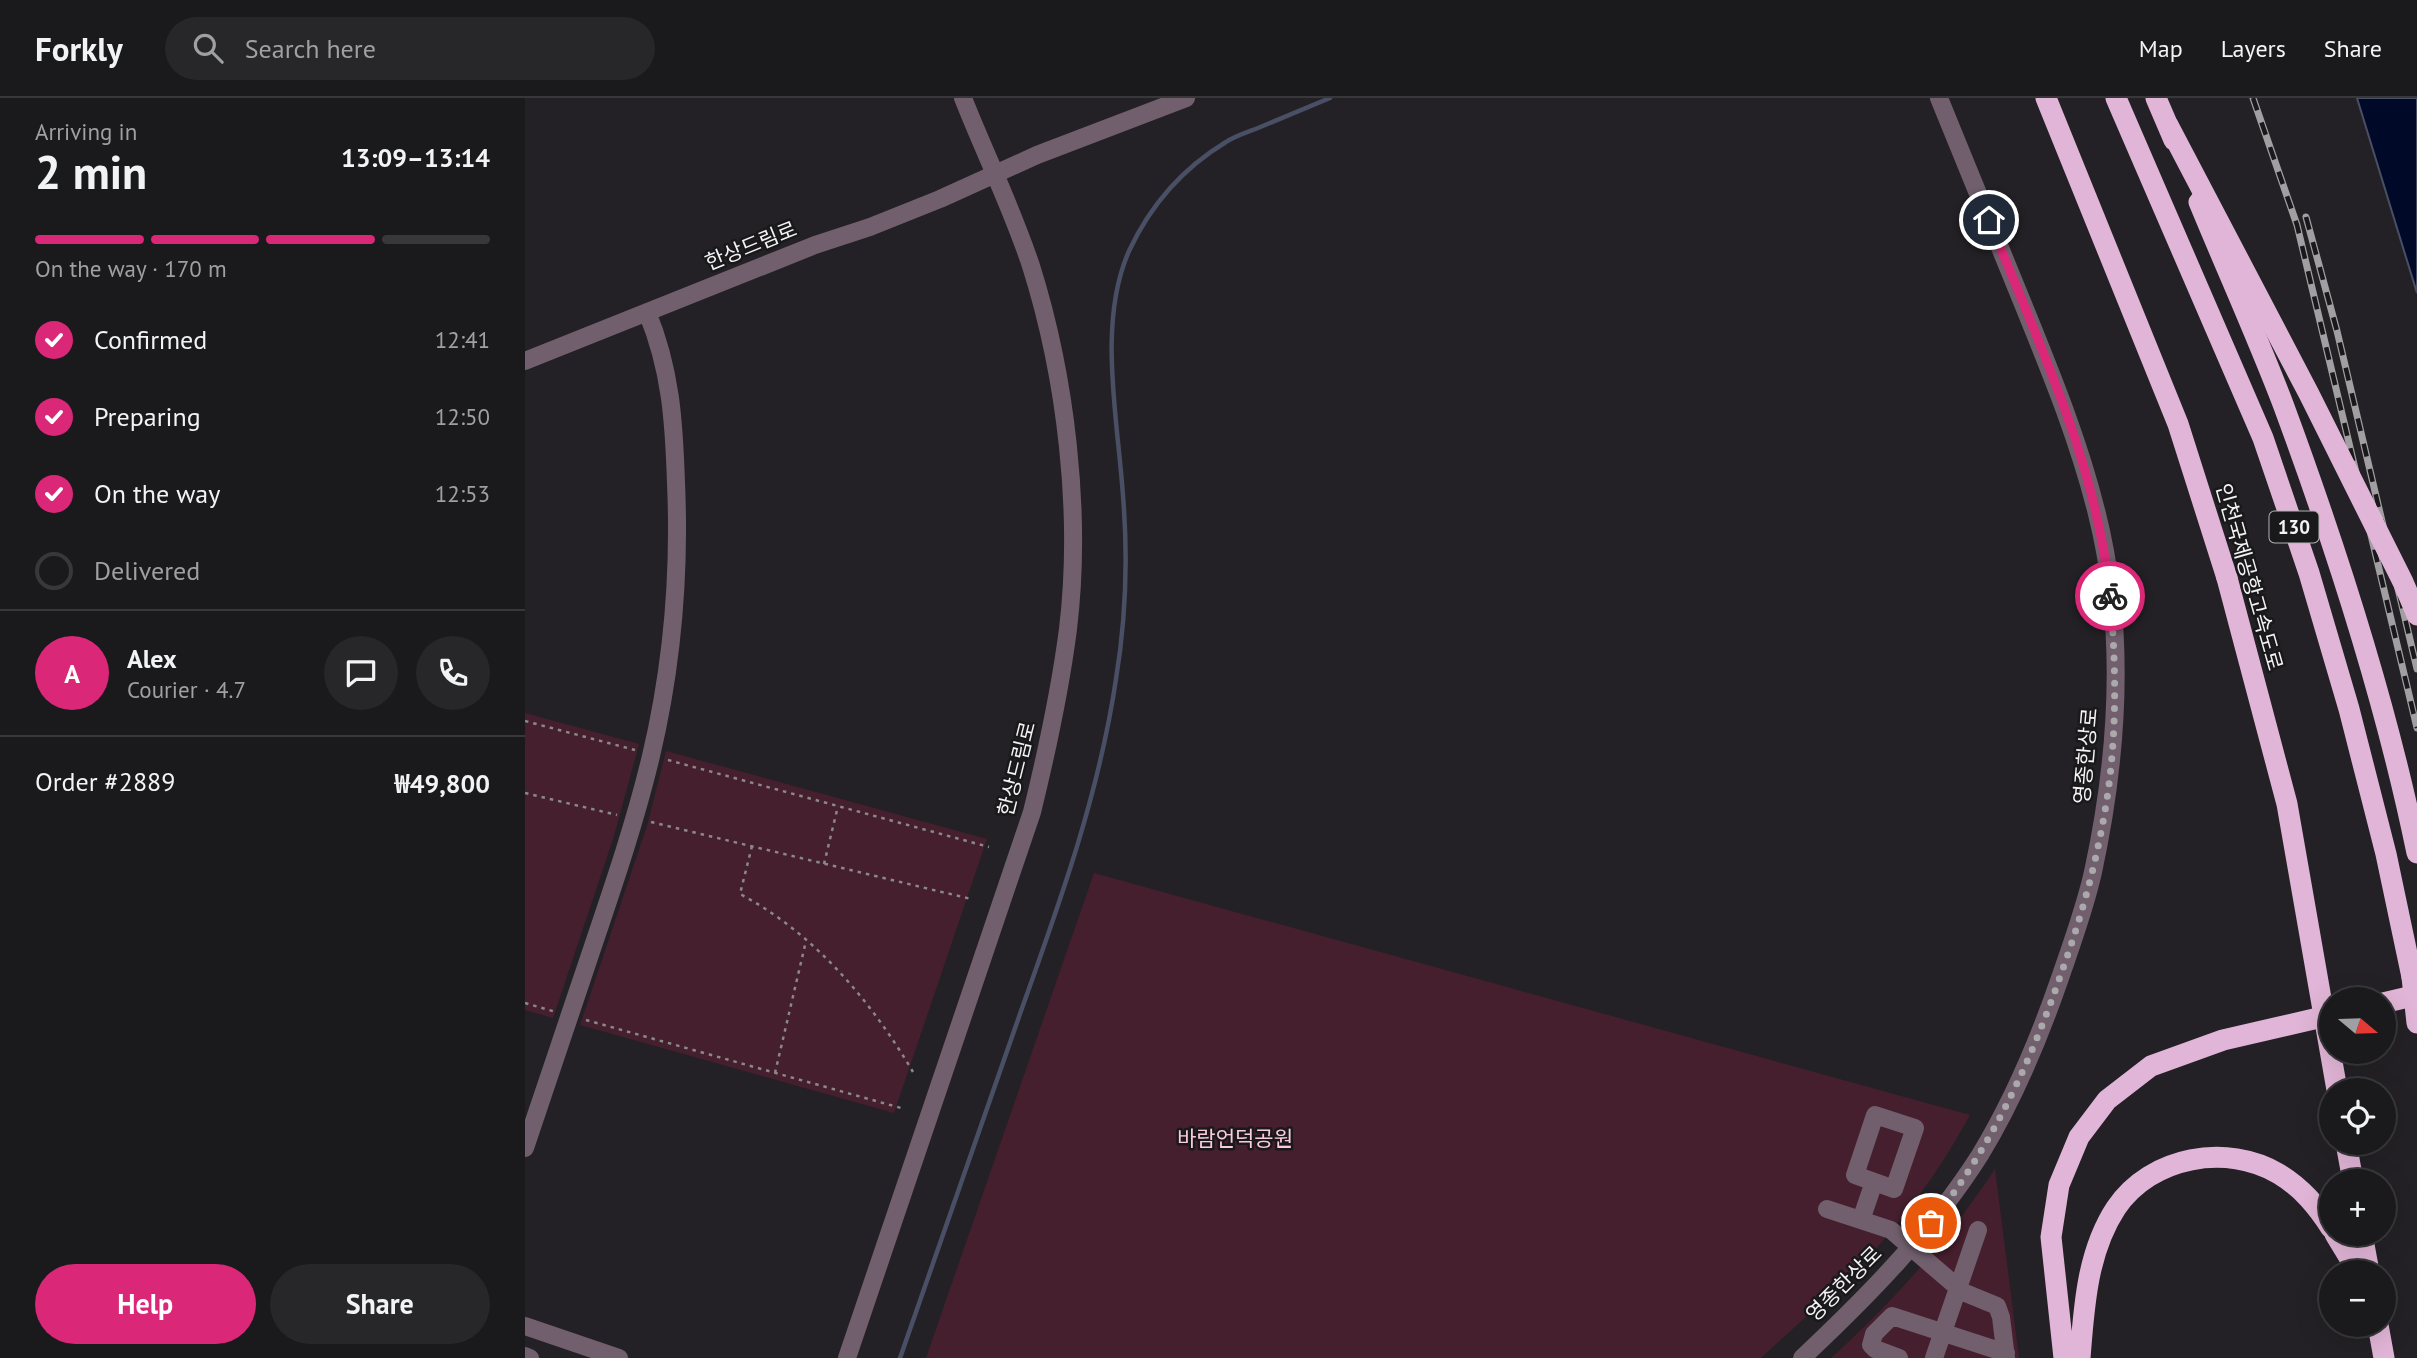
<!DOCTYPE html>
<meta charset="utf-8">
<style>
body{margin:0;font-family:"PT Sans","Noto Sans KR",sans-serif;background:#272629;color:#f1f3f6;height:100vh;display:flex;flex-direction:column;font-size:26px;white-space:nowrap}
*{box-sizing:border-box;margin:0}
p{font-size:23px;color:#9fa0a3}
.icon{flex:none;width:38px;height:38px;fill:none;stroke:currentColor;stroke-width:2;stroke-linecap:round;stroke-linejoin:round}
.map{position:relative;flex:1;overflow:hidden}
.sheet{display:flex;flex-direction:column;background:#1a191c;width:525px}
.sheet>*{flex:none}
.needle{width:46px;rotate:109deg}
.fabs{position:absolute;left:1794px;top:889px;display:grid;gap:14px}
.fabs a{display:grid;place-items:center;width:77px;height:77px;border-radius:50%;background:#1a191c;box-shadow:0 7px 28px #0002,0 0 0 2px #38383b;font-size:35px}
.pin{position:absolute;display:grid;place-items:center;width:60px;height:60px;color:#fff;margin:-30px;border:4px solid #fff;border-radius:50%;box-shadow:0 2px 7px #0007}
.courier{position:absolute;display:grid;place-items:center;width:70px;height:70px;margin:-35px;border:5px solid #db2777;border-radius:50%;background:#fff;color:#222;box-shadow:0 2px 9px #0007}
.overview em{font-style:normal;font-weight:700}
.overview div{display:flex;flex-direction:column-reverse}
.overview{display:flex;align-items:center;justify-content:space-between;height:119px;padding:0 35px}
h1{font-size:46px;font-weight:700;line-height:52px}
.bar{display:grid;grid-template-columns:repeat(4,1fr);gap:10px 7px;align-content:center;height:84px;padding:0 35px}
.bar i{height:9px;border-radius:5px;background:#38383b}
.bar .active{background:#db2777}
.bar p{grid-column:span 4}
.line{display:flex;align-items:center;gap:18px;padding:0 35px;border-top:2px solid #38383b}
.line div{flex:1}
.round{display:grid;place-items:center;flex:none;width:74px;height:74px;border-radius:37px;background:#272629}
ol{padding:0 35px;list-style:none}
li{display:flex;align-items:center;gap:21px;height:77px}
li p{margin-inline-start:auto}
li .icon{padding:7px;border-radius:50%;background:#db2777;color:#fff;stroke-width:4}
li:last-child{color:#9fa0a3}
li i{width:38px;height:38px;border:4px solid #38383b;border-radius:50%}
.action{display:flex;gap:14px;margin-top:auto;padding:14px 35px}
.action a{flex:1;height:80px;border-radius:42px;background:#db2777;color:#fff;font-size:28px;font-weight:700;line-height:80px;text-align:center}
.action a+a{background:#272629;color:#f1f3f6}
header{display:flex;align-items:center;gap:42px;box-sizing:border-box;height:98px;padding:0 35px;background:#1a191c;border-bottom:2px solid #38383b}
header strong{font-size:33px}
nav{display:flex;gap:38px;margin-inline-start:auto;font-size:24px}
.search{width:490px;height:63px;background:#272629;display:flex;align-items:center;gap:18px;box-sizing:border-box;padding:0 24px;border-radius:38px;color:#9fa0a3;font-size:26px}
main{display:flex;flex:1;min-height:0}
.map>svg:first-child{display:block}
.green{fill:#451f2d}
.water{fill:#000927;stroke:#494f64;stroke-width:2}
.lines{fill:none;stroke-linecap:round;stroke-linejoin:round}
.stream{stroke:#494f64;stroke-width:4.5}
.path{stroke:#8a888b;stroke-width:2.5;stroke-dasharray:3.5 5;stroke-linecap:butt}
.minor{stroke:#715f6d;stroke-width:18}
.highway{stroke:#e1b5d7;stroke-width:21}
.rail-casing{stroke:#a19fa2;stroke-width:7}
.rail{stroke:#19181b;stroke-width:4.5;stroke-dasharray:13;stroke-linecap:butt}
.highway-bridge{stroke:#e1b5d7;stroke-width:21}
.done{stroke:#aaa9ac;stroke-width:7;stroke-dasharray:0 12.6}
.route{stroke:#db2777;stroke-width:9}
.labels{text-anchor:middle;stroke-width:5;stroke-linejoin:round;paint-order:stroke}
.shield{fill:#19181b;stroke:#b2b1b3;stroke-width:2}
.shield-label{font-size:19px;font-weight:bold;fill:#f3f2f4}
.street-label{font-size:21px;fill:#f3f2f4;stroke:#19181b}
.park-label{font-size:21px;fill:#fccbda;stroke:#19181b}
</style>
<header>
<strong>Forkly</strong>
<div class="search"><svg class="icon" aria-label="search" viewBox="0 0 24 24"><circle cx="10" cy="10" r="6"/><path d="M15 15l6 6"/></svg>Search here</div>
<nav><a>Map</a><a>Layers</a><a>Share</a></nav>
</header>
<main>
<section class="sheet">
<div class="overview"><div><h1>2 min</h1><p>Arriving in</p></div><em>13:09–13:14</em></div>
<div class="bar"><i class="active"></i><i class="active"></i><i class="active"></i><i></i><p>On the way · 170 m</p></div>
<ol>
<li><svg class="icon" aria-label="check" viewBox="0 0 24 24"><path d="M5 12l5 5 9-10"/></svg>Confirmed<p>12:41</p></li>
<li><svg class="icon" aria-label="check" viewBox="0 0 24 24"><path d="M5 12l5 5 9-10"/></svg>Preparing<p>12:50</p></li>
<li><svg class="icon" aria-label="check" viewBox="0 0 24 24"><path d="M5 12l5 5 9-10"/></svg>On the way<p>12:53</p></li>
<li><i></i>Delivered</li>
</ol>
<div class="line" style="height:126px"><b class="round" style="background:#db2777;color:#fff">A</b><div><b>Alex</b><p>Courier · 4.7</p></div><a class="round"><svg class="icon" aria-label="chat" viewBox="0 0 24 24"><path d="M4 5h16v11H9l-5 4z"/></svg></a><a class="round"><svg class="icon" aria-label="phone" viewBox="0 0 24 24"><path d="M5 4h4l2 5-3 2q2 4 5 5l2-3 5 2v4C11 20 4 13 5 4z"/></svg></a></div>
<div class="line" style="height:91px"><div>Order #2889</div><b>₩49,800</b></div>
<div class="action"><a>Help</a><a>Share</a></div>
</section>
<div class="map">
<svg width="1892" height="1260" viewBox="0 0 1892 1260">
<rect width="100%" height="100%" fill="#232125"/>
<path class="green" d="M0,615L114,646L89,738L28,920L0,912Z
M141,653L462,741L369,1015L55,927L122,728Z
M569,775L1445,1017C1413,1076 1371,1133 1323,1180C1295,1207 1265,1233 1236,1260H401Z
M1470,1071L1494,1260H1306C1369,1203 1423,1142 1470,1071Z"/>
<path class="water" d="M1832,0H1892V195Z"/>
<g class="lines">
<path class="stream" d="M375,1260C415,1144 456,1029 496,913C535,804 574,696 591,581C601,520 603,459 598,398C593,322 572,225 604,153C625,108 658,70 701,44C710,38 723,34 733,30C757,20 781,10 805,0"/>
<path class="path" d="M0,623L110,652
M143,662L464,749
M0,695L92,717
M126,724L446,801
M227,748L215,796C289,835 346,903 388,974
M299,766L313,708
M0,905L31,914
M61,922L376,1010
M250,975L281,843"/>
<path class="minor" d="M0,263L290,147L345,129L415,101L512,57L661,0
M1350,1017L1390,1030L1369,1091L1330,1077Z
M0,1050C23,982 46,913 69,845C90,783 111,721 126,658C147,569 155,476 151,385C149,324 146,272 122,214
M1302,1111L1366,1132L1438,1194L1472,1208L1476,1219L1481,1260
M1336,1122L1349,1084
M0,1228L94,1260
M0,1258L5,1260
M322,1260L507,714C522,653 535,593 543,531C557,415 541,279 506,168C487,110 460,56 438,0
M1277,1260C1343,1198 1406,1134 1455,1057C1489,1001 1514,941 1535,880C1547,845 1560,810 1568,774C1593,658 1601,532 1572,416C1554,343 1526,275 1498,206C1470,137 1442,69 1414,0
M1374,1260L1350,1251L1346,1247L1349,1236L1367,1218L1481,1255
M1409,1260L1453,1132"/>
<path class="highway" d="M1521,0L1653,326L1702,480
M1591,0L1738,340L1784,475L1824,611L1861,756L1887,879
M1631,0L1649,42
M1674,104C1702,172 1732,238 1758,306C1812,452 1861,603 1892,755
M1858,905L1892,897
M1821,1045L1828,1083
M1810,1136L1833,1174
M1837,1136L1844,1174
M1853,1227L1859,1260
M1539,1260L1526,1139L1534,1087L1554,1039L1582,1002L1626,968L1698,942L1806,917
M1555,1260C1559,1209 1562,1154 1591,1110C1626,1058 1702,1045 1754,1076C1777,1090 1792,1108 1806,1130"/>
<g class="rail-casing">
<path id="rail" d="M1728,0L1772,127L1892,630
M1781,119L1812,233L1892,571"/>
</g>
<use href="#rail" class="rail"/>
<path class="highway-bridge" d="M1643,27L1784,296L1878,484L1892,517
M1702,480L1762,706L1812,992
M1887,879L1892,925"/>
</g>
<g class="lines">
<path class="done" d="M1406,1125C1466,1050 1506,964 1537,873C1558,815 1574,755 1583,694C1592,629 1591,563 1585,498"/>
<path class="route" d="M1464,122C1513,243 1572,366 1585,498"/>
</g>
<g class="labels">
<rect class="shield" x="1744.5" y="413.5" width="49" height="31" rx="5"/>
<g class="shield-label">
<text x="1769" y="436">130</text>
</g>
<g class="street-label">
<text transform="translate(226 148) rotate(-22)" y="7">한상드림로</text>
<text transform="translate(1724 479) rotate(74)" y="7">인천국제공항고속도로</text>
<text transform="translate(1561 658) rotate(-85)" y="7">영종한상로</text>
<text transform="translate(492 671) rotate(-76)" y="7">한상드림로</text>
<text transform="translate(1319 1186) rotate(-45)" y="7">영종한상로</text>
</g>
<g class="park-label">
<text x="710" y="1048">바람언덕공원</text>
</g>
</g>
</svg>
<div class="fabs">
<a><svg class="needle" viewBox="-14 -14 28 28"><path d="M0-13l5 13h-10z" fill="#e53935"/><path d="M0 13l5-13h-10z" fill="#9fa0a3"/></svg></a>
<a><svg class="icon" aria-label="locate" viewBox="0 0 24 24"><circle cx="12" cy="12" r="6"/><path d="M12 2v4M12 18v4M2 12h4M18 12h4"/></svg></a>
<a>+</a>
<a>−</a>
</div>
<div class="pin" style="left:1406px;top:1125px;background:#ea580c"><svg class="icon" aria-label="bag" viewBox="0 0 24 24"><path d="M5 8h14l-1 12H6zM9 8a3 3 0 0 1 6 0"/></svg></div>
<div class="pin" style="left:1464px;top:122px;background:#1f2937"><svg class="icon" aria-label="home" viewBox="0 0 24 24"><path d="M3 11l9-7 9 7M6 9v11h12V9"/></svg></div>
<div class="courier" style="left:1585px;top:498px"><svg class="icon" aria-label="bike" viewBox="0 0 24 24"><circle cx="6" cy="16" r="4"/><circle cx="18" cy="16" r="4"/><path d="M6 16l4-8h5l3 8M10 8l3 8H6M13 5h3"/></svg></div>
</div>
</main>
